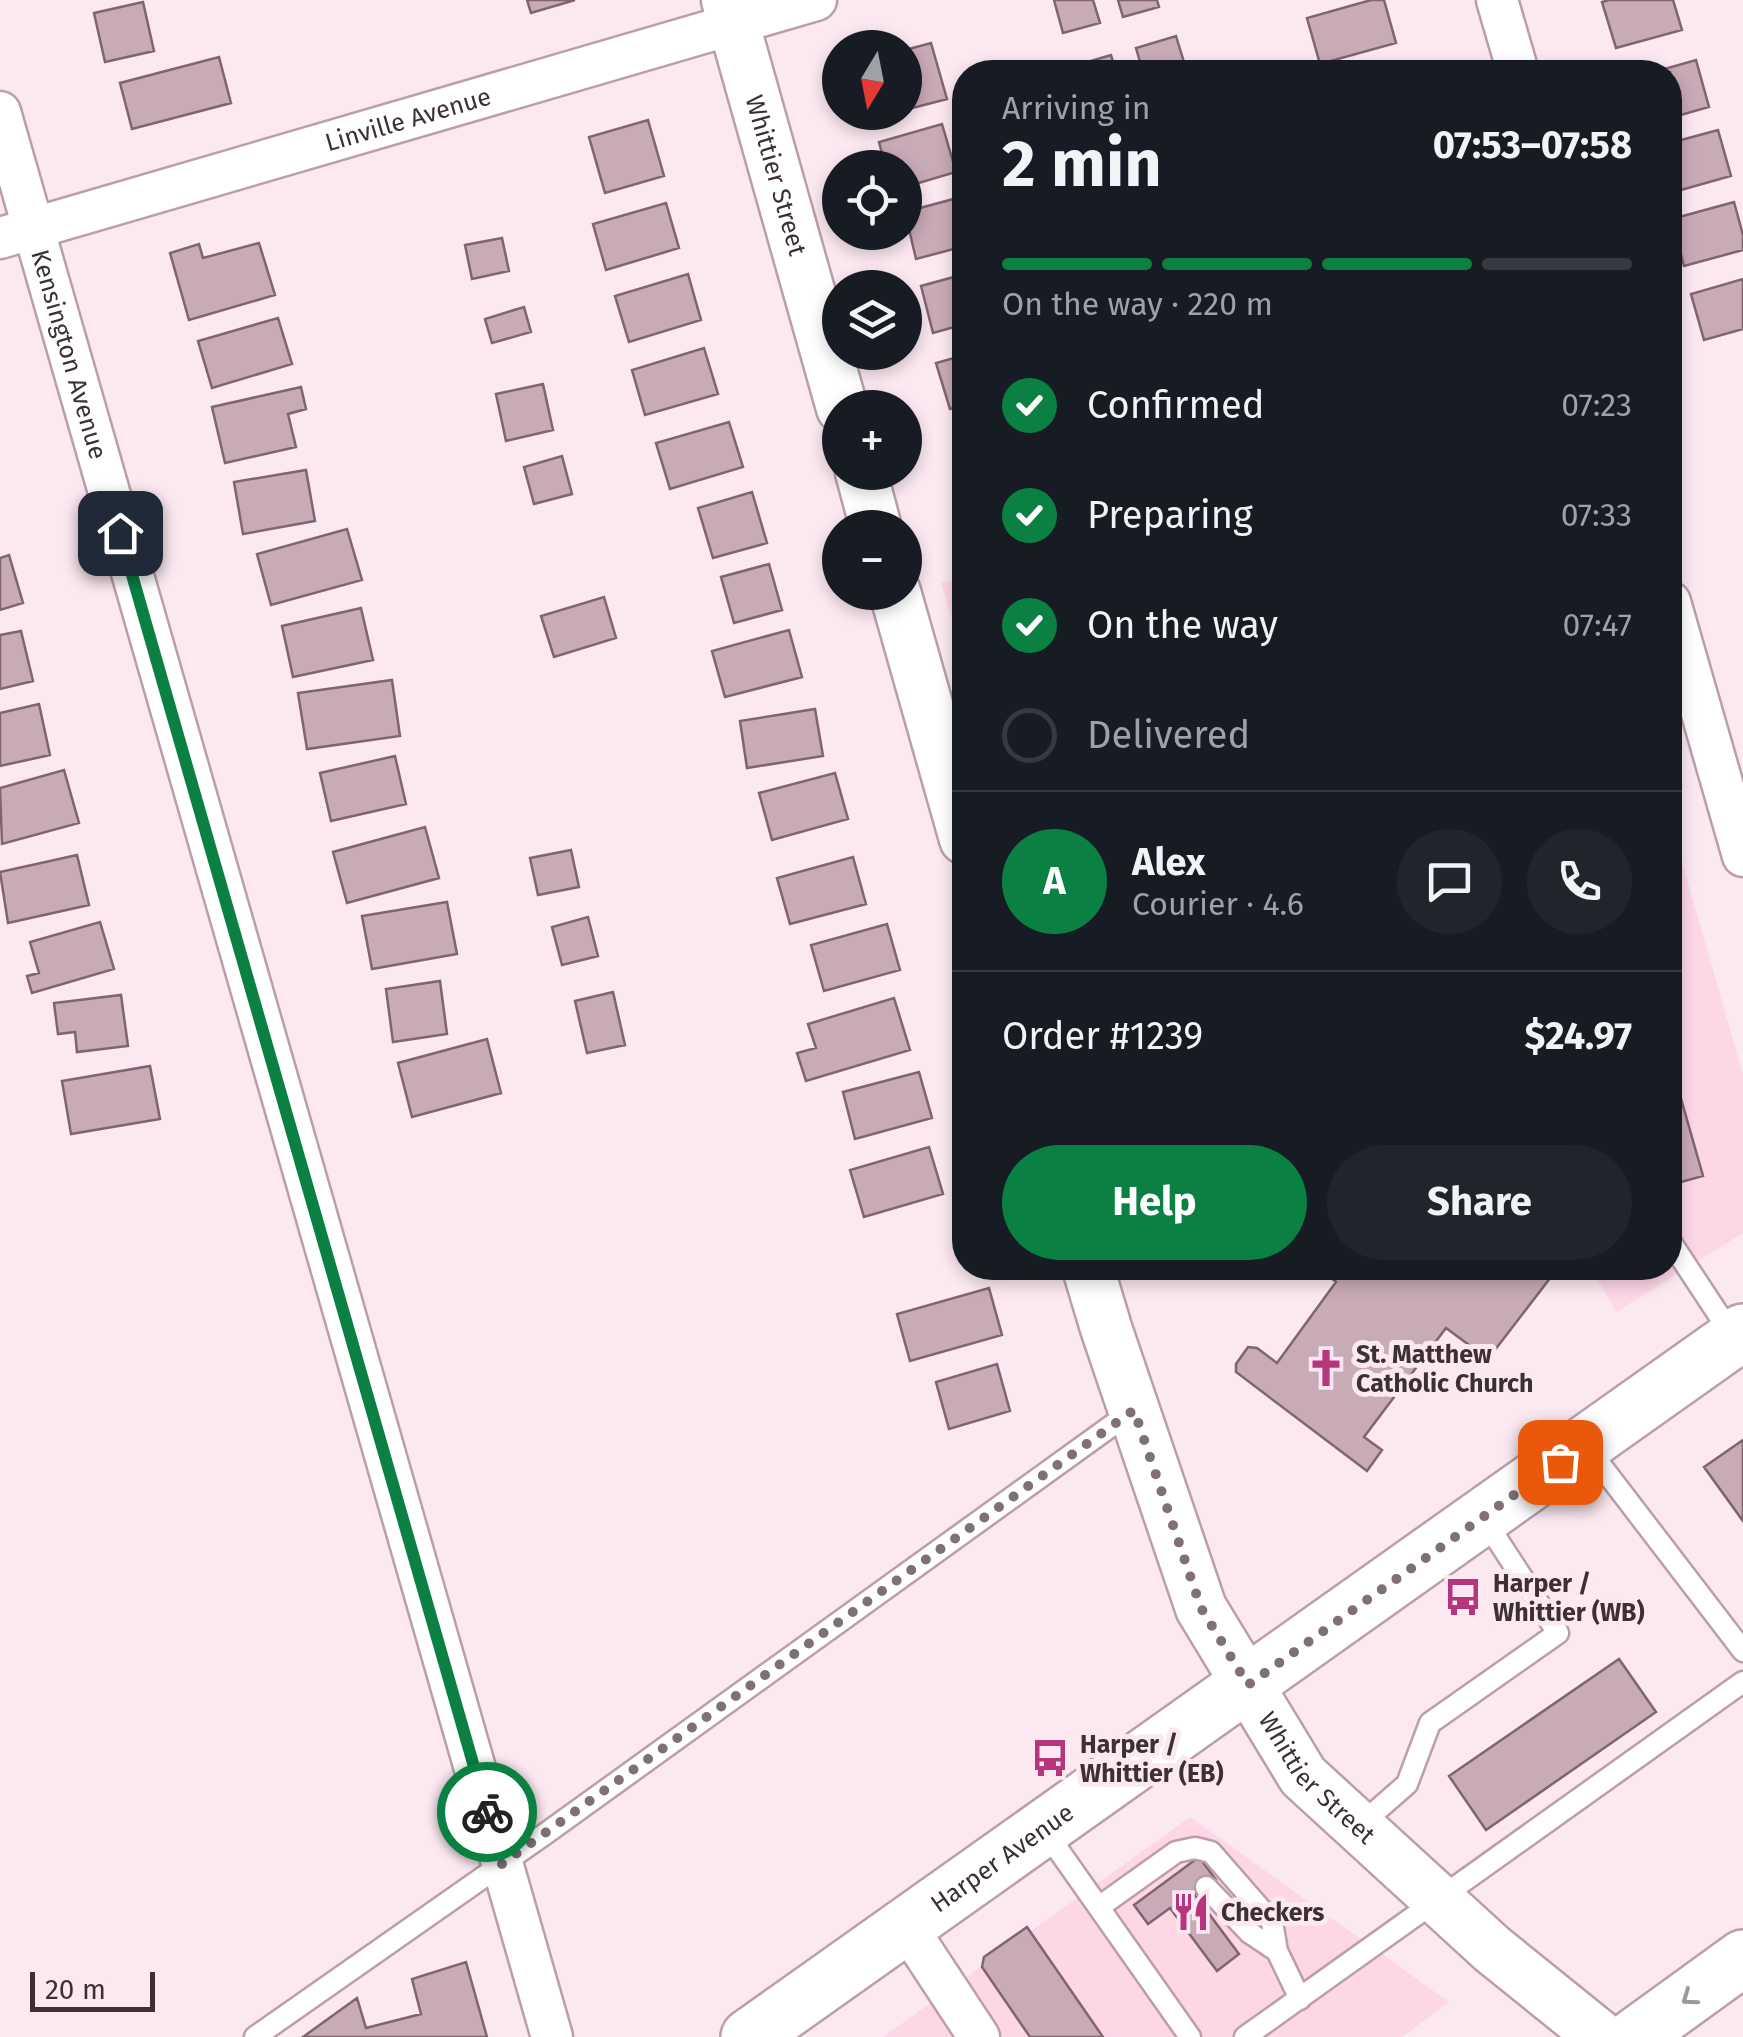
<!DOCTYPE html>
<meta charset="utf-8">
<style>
body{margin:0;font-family:"Fira Sans",sans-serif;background:#20242c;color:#f1f3f6;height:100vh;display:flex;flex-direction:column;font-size:38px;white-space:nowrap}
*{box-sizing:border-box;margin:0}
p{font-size:32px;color:#9ea1a6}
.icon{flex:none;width:55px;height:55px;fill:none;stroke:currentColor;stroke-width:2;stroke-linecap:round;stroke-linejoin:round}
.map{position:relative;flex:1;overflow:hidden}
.sheet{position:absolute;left:952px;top:60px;width:730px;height:1220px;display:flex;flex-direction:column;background:#171b24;border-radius:40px;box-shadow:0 5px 15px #0003}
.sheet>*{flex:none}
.needle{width:65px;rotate:190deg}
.tools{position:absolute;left:822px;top:30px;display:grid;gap:20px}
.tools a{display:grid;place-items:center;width:100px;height:100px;border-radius:50%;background:#171b24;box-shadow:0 5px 15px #0003;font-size:50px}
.scale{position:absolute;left:30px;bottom:25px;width:125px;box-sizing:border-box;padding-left:10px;border:5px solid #3c3035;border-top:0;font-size:28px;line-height:35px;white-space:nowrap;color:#3c3035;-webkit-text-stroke:8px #fbe8f0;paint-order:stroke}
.pin{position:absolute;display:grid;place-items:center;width:85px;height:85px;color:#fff;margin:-42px;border-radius:20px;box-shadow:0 5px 15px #0006}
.courier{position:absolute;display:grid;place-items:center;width:100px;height:100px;margin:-50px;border:8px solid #0b8043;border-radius:50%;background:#fff;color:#222;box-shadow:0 2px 12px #0007}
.headline em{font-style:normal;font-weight:700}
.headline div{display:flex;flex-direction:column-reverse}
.headline{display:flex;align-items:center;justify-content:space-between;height:170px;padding:0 50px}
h1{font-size:65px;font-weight:700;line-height:75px}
.bar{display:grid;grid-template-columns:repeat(4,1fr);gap:15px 10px;align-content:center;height:120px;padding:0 50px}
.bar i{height:12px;border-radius:8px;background:#363941}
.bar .on{background:#0b8043}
.bar p{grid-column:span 4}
.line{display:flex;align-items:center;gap:25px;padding:0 50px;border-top:2px solid #363941}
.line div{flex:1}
.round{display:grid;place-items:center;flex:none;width:105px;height:105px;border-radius:52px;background:#20242c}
ol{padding:0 50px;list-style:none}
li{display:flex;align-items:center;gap:30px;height:110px}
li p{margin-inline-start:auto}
li .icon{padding:10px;border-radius:50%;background:#0b8043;color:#fff;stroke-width:4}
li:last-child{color:#9ea1a6}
li i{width:55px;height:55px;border:5px solid #363941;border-radius:50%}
.button{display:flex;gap:20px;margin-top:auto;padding:20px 50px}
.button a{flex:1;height:115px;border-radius:60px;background:#0b8043;color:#fff;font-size:40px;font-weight:700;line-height:115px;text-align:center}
.button a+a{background:#20242c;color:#f1f3f6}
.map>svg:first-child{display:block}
.built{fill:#fed7e7}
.building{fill:#c9aab7;stroke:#806470;stroke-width:2.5}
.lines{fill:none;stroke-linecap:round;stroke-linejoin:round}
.service-casing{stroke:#bc9eab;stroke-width:25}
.minor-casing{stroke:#bc9eab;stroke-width:45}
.tertiary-casing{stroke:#bc9eab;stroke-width:55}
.secondary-casing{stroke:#bc9eab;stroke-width:60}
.motorway-casing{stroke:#bc9eab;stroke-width:60}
.service{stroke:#fff;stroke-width:20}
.minor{stroke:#fff;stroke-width:40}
.tertiary{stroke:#fff;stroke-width:50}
.secondary{stroke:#fff;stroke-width:55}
.motorway{stroke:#fff;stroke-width:55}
.oneway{stroke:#9e989a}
.done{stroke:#7f7076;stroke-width:10;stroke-dasharray:0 18}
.route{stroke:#0b8043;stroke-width:12}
.labels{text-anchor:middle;stroke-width:10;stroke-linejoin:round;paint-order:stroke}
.street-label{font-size:25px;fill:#3c3035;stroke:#fbe8f0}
.poi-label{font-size:25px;font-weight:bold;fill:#3c3035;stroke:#fbe8f0;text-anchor:start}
</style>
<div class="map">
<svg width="1743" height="2037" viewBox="0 0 1743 2037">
<rect width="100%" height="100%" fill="#fbe8f0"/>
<path class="built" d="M965,577V665L941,583Z
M1670,820L1743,1075V1233L1616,1312L1591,1268H1670Z
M1190,1817L1449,2002L1402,2037H883Z"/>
<path class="building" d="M527,0H575L531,13Z
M1054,0H1093L1100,23L1063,33Z
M1118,0H1157L1159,7L1123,17Z
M1371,0H1384L1396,43L1320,64L1307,18Z
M1609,0H1673L1682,30L1616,48L1602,2Z
M143,2L154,51L105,62L94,13Z
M1176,36L1187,72H1143L1136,48Z
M931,43L947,99L905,110V50Z
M1111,55L1116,72H1072L1070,67Z
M219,57L231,103L132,129L120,83Z
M1696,60L1709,107L1670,118V72H1654Z
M648,120L664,176L605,193L589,137Z
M942,124L956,172L905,187V168H886L879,142Z
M1718,130L1731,176L1670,193V143Z
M965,196V246L916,259L905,212Z
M1734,202L1743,235V250L1684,266L1672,219Z
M666,203L679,248L606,270L593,224Z
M502,238L509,271L472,279L465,245Z
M259,243L275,295L189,320L170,253L199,244L203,258Z
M688,274L701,320L629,342L615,296Z
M965,274V324L933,333L921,286Z
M1743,279V329L1704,340L1691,294Z
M524,307L531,332L492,343L485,319Z
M278,318L292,364L212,388L198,341Z
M704,348L718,394L645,415L632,370Z
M965,355V405L950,409L936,363Z
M543,384L553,430L506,441L496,394Z
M301,387L306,409L288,414L296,447L225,463L212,407Z
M729,422L743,467L670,489L656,443Z
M562,456L572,494L534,504L524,467Z
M306,470L315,521L243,534L234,482Z
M752,492L767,543L713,558L698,508Z
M347,529L362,580L271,605L257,554Z
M9,555L23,603L0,610V558Z
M769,564L782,610L734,623L721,577Z
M604,597L616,638L554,657L541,616Z
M361,608L373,660L293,677L282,626Z
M789,630L802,677L725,697L712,651Z
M21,631L33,681L0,689V635Z
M392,680L400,736L307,749L298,693Z
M39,704L50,755L0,766V713Z
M815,709L823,756L747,768L740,721Z
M395,756L406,804L331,821L320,773Z
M64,770L79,823L2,844L0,788Z
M835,773L848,819L772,840L759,793Z
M425,827L439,878L347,903L333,852Z
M571,850L579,887L538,895L530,858Z
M77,855L89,905L8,923L0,872Z
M853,857L866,904L790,924L777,878Z
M447,902L457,954L372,969L362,916Z
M588,917L598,956L562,965L552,927Z
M100,922L114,969L32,993L27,976L39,973L30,942Z
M887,924L900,970L824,991L811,945Z
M440,981L447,1034L393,1042L386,989Z
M613,992L625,1045L587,1053L575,1001Z
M121,995L128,1046L77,1052L75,1032L58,1034L54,1003Z
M894,998L910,1050L806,1081L797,1053L816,1048L808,1024Z
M487,1039L501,1093L412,1117L398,1063Z
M1670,1060L1703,1176L1670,1185Z
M150,1066L160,1119L71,1134L62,1081Z
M919,1072L932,1118L855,1139L843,1092Z
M929,1147L943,1194L864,1217L850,1170Z
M1320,1268H1547L1554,1273L1488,1359L1446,1328L1364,1437L1382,1450L1367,1471L1236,1372V1364L1248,1347L1257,1348L1277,1363L1336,1282Z
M989,1288L1002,1335L910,1361L897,1314Z
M997,1364L1010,1411L949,1429L936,1382Z
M1743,1440V1521L1704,1467Z
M1619,1659L1656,1712L1486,1830L1449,1776Z
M1199,1857L1216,1880L1195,1895L1239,1954L1217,1971L1170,1908L1148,1924L1134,1905Z
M1027,1927L1103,2037H1030L982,1967L984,1957Z
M466,1962L487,2037H303L357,1998L366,2028L421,2014L412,1979Z"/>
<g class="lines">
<g class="service-casing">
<path id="service" d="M1670,1241L1732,1335
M1586,1446L1743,1651
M1359,1826L1407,1784L1430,1723L1558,1633L1484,1519
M1045,1831L1190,2037
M1206,1887L1250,1933L1277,1951
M1099,1907L1176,1852L1195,1848L1211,1852L1272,1922L1277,1951L1300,1999
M255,2037L545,1834L1132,1411
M1245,2037L1743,1682"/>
</g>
<g class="minor-casing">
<g id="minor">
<path d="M1497,0L1518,72"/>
<path id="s1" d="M0,112L552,2037"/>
<path id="s2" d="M0,238L816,0"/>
<path d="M1670,602L1743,856"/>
<path d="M906,1926L979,2037"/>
</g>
</g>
<g class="tertiary-casing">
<g id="tertiary">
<path id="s3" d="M727,0L842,408"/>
<path d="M861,472L876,528"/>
<path d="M895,592L965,839"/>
<path id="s4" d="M1088,1268L1106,1328L1201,1608L1303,1776L1492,1949L1601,2037"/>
</g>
</g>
<g class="secondary-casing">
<g id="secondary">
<path id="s5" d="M749,2037L1743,1332"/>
</g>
</g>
<g class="motorway-casing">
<path id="motorway" d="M1634,2037L1743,1958"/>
</g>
<use href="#service" class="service"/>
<use href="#minor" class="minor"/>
<use href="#tertiary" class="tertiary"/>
<use href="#secondary" class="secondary"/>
<use href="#motorway" class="motorway"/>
</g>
<defs><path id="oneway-chevron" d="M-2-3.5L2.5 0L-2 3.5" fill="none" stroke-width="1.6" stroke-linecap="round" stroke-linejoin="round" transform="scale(2.5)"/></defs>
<use class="oneway" href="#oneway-chevron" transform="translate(1689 1998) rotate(144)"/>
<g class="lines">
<path class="done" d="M487,1812L502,1864L1134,1410L1201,1608L1248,1685L1560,1462"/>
<path class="route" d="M120,533L487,1812"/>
</g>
<defs>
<g id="church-bare" transform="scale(3)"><path d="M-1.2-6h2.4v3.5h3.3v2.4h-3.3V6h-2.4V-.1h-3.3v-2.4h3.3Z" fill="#b7357d" stroke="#fbe8f0" stroke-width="2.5" paint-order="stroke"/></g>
<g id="bus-bare" transform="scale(3)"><path d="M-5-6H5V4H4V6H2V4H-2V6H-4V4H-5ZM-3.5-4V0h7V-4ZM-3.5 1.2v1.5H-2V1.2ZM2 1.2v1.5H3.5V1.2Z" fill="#b7357d" stroke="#fbe8f0" stroke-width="2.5" paint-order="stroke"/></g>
<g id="restaurant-bare" transform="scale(3)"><path d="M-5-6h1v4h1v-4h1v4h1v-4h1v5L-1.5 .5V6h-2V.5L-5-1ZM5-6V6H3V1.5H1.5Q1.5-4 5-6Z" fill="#b7357d" stroke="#fbe8f0" stroke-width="2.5" paint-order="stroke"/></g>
</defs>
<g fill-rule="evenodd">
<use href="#church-bare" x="1326" y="1368"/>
<use href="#bus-bare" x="1463" y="1597"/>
<use href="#bus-bare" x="1050" y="1758"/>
<use href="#restaurant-bare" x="1191" y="1912"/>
</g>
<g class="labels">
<g class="street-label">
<text dy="9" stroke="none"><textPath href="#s2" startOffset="425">Linville Avenue</textPath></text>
<text dy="9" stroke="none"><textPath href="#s3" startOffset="182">Whittier Street</textPath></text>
<text dy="9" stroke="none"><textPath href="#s1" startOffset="252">Kensington Avenue</textPath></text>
<text dy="9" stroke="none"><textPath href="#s4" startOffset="565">Whittier Street</textPath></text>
<text dy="9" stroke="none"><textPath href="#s5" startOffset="310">Harper Avenue</textPath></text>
</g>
<g class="poi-label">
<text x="1356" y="1363">St. Matthew<tspan x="1356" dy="29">Catholic Church</tspan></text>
<text x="1493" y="1592">Harper /<tspan x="1493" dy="29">Whittier (WB)</tspan></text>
<text x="1080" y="1753">Harper /<tspan x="1080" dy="29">Whittier (EB)</tspan></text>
<text x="1221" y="1921">Checkers</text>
</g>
</g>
</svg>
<div class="tools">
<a><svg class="needle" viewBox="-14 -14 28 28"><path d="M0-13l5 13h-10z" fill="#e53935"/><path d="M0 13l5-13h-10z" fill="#9ea1a6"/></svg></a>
<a><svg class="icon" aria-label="locate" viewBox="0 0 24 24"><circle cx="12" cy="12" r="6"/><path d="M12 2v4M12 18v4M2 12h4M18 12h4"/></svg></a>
<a><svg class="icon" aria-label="layers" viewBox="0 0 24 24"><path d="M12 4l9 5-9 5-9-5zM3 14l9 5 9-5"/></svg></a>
<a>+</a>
<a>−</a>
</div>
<div class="scale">20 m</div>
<div class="pin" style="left:1560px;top:1462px;background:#ea580c"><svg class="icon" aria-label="bag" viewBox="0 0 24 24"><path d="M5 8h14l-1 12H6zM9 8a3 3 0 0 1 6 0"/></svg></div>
<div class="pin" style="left:120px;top:533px;background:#1f2937"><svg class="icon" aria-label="home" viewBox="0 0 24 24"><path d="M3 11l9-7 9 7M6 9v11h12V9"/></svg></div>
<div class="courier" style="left:487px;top:1812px"><svg class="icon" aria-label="bike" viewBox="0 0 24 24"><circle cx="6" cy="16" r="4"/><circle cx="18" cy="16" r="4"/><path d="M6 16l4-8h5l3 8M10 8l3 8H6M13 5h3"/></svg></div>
<section class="sheet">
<div class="headline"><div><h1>2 min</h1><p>Arriving in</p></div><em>07:53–07:58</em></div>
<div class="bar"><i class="on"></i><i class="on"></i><i class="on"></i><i></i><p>On the way · 220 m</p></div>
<ol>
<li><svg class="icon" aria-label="check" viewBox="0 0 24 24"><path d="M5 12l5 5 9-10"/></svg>Confirmed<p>07:23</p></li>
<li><svg class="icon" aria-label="check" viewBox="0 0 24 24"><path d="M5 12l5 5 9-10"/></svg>Preparing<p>07:33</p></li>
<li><svg class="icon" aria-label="check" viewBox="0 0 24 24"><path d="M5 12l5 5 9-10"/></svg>On the way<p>07:47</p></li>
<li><i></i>Delivered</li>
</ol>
<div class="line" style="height:180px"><b class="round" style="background:#0b8043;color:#fff">A</b><div><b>Alex</b><p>Courier · 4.6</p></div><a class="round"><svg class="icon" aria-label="chat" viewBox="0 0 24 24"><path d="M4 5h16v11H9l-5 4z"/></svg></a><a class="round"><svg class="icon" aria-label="phone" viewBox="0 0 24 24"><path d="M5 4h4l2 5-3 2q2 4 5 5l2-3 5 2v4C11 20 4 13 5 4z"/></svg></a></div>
<div class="line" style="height:130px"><div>Order #1239</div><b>$24.97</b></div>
<div class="button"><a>Help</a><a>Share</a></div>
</section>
</div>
